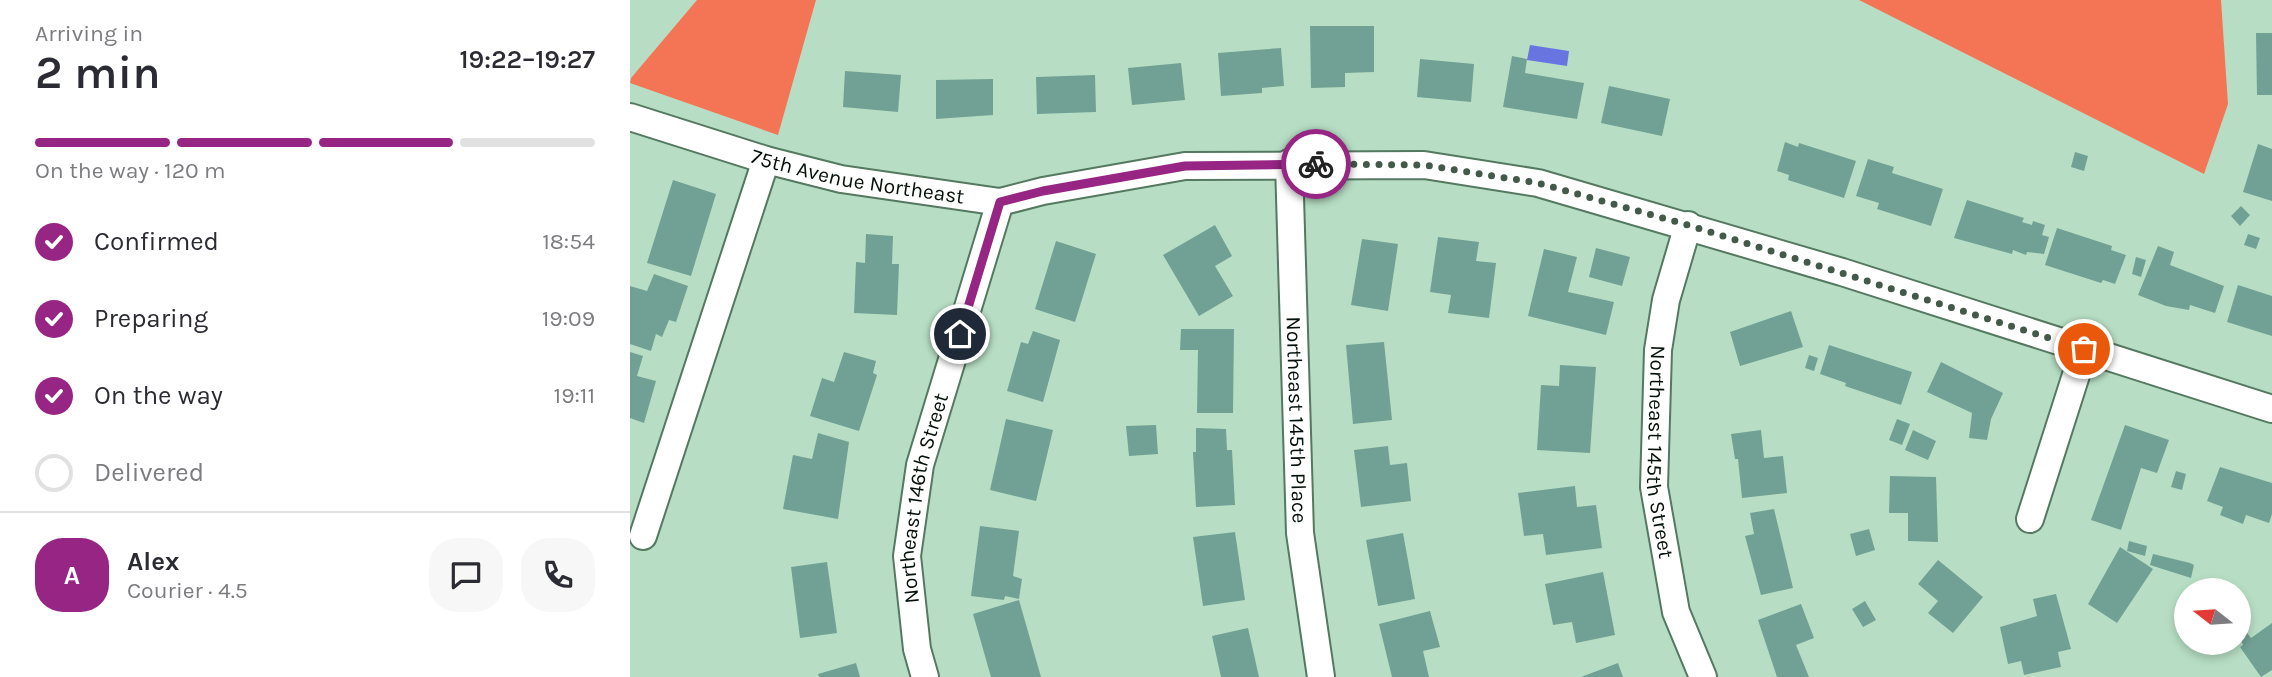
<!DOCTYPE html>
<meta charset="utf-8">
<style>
body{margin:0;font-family:Karla,sans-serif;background:#f7f7f7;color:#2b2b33;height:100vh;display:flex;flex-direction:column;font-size:26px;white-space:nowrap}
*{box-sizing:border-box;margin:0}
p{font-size:23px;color:#7c7c81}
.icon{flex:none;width:38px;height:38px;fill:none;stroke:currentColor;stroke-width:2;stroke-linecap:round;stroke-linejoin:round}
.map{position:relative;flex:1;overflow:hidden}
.side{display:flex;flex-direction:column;background:#fff;width:630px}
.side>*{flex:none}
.needle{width:46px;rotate:287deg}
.controls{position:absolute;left:1544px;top:578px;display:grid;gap:14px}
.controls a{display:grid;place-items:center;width:77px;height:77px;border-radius:50%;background:#fff;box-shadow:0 4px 10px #0003;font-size:35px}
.pin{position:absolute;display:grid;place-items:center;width:60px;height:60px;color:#fff;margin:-30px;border:4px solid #fff;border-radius:50%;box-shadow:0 2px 7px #0007}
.courier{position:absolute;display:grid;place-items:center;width:70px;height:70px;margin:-35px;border:5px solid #962584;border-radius:50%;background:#fff;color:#222;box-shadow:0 2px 9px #0007}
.summary em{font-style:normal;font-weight:600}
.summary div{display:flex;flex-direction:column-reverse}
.summary{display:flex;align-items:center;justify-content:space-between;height:119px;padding:0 35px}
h1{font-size:46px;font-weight:600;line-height:52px}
.bar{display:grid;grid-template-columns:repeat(4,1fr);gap:10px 7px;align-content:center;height:84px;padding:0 35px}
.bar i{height:9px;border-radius:5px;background:#e1e1e2}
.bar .active{background:#962584}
.bar p{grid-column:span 4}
.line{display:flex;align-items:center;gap:18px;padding:0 35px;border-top:2px solid #e1e1e2}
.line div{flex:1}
.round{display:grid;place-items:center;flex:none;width:74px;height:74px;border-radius:28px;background:#f7f7f7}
ol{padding:0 35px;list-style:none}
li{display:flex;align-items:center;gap:21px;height:77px}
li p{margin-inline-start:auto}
li .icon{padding:7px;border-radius:50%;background:#962584;color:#fff;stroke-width:4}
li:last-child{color:#7c7c81}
li i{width:38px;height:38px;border:4px solid #e1e1e2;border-radius:50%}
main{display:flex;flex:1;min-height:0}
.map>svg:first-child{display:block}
.forest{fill:#f47555}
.water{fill:#6875e1}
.building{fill:#71a194}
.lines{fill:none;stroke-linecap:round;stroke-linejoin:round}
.minor-casing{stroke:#547860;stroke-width:30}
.minor{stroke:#fff;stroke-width:26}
.done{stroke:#43594a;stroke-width:7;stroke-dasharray:0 12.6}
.route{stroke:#962584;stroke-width:9}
.labels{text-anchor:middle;stroke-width:7;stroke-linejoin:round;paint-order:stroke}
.street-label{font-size:21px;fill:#041109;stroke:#b7dec4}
</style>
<main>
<section class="side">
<div class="summary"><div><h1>2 min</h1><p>Arriving in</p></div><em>19:22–19:27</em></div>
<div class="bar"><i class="active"></i><i class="active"></i><i class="active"></i><i></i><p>On the way · 120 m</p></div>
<ol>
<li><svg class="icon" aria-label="check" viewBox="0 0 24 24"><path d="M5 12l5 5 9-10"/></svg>Confirmed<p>18:54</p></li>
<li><svg class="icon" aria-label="check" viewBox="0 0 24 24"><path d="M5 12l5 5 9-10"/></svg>Preparing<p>19:09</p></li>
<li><svg class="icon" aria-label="check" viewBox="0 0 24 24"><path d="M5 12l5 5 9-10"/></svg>On the way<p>19:11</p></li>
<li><i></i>Delivered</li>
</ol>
<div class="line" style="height:126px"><b class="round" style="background:#962584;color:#fff">A</b><div><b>Alex</b><p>Courier · 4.5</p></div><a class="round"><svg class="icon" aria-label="chat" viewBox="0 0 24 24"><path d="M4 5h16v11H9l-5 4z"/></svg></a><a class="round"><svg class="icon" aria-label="phone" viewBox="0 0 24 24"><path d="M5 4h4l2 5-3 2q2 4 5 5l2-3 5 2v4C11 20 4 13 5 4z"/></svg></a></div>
</section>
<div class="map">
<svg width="1642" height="677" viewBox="0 0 1642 677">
<rect width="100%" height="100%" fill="#b7dec4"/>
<path class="forest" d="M67,0H186L148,135L0,83L1,78Z
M1229,0H1591L1598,104L1574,174Z"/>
<path class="water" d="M900,45L939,51L937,66L897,60Z"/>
<path class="building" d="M680,26H744V72L715,73V87L681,88Z
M1626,33H1642V95H1627Z
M651,48L654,86L632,88V93L591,96L588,53Z
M882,56L897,59L895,73L954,83L947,119L873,107Z
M790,59L844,64L841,102L787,97Z
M551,63L555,100L502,105L498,68Z
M215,71L271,75L268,112L213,107Z
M465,75L466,112L407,114L406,77Z
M363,79V115L306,119V80Z
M979,86L1040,99L1032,136L971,123Z
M1155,142L1168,147L1169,143L1226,161L1214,198L1158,180L1159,175L1147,171Z
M1628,144L1642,149V201L1613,192Z
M1445,152L1458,156L1454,171L1441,167Z
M1238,159L1264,167L1262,173L1313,189L1301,226L1247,209L1249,203L1226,196Z
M43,180L86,194L61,276L17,263Z
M1337,200L1394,218L1392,222L1402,225L1403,221L1415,225L1412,235L1419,237L1414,254L1397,252L1396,255L1383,250L1382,254L1324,238Z
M1611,206L1620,215L1610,226L1601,216Z
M585,225L602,256L585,266L603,296L569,316L533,255Z
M1427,228L1482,246L1481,250L1496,255L1485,284L1473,280L1471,283L1415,265Z
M236,234L263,236L262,264H269L267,315L224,313L226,262L235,263Z
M1618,234L1630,238L1626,249L1614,245Z
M808,237L849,242L846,261L866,263L859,318L818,313L821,295L800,292Z
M732,239L768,244L758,311L721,305Z
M426,241L466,254L445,322L405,309Z
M1528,246L1544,252L1540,265L1594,286L1585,313L1560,305L1559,310L1536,306L1508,295Z
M966,248L1000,257L992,286L959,277Z
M914,249L947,257L938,292L984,302L976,335L898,316Z
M1506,257L1516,260L1511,277L1502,274Z
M24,274L58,286L46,322L39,320L32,337L26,334L21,351L0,344V286L17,291Z
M1608,285L1642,296V336L1597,322Z
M1161,311L1173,347L1110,366L1100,332Z
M551,329H604L603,413H567L568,350H550Z
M403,331L430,340L413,402L377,391L391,342L398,344Z
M754,342L762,420L723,424L716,345Z
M1199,345L1282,372L1271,405L1215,386L1216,383L1190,374Z
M0,352L13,356L7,376L26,381L14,423L0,418Z
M214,352L246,361L243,373L247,375L229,431L180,416L192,378L204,382Z
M1179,355L1188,358L1184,371L1175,368Z
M1311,362L1373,393L1361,419L1357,440L1339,438L1342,413L1297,392Z
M930,365L966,367L960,453L907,450L911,385L929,386Z
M376,419L423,430L406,501L360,490Z
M1267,419L1280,424L1272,445L1259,440Z
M526,425L528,454L499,456L496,426Z
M1495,425L1539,440L1527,473L1511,468L1491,530L1461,520Z
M566,428L596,429L597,450H602L605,505L566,507L563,452H566Z
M1131,430L1134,458L1153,456L1157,493L1112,498L1108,459H1105L1101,434Z
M1283,430L1306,441L1298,460L1275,450Z
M188,433L219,442L208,519L153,509L163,455L182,459Z
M758,446L760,465L777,463L781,501L731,507L724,450Z
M1590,467L1642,483V514L1639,523L1616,515L1613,524L1590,515L1593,507L1577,501Z
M1546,471L1556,474L1552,490L1541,487Z
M1260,476L1306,477L1308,542L1278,541V513H1259Z
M945,486L947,507L966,505L972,548L916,555L913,534L894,536L888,493Z
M1144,509L1163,588L1131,595L1115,536L1124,534L1120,513Z
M350,526L389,531L383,576L392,579L389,599L375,596L374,600L341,596Z
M1239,529L1245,550L1226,556L1220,534Z
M605,532L615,600L573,606L563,537Z
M773,533L785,599L748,606L736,540Z
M1499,541L1517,546L1515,556L1497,551Z
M1490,547L1523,569L1487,623L1458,604Z
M1523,554L1560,563L1564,565L1561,578L1520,565Z
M1308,560L1353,597L1323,633L1298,613L1308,601L1288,584Z
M197,562L207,633L170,638L161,567Z
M973,572L985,635L946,643L942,622L923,625L915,584Z
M1426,594L1441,649L1428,652L1431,667L1394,675L1391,661L1378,664L1370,627L1407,616L1403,599Z
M389,600L411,677H361L343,614Z
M1235,601L1246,620L1233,627L1222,609Z
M1171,604L1184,638L1166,645L1179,677H1147L1128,620Z
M800,611L810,647L793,651L799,677H762L749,624Z
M1642,623V670L1631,677L1610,647L1613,645L1608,633L1614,629L1621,638Z
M618,628L629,677H591L582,636Z
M226,663L230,677H189L188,674Z
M988,663L993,677H951Z"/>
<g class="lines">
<g class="minor-casing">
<g id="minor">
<path id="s1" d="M0,117L136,160L211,179L370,202L413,191L555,166L794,165L908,183L1212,272L1642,409"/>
<path id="s2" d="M659,163L670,533L691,677"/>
<path id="s3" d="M1058,225L1036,300L1028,350L1024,487L1046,612L1073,677"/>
<path d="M1400,519L1454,350"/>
<path d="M13,536L136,160"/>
<path id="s4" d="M295,677L287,649L277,556L290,465L370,202"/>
</g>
</g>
<use href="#minor" class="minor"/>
</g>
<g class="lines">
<path class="done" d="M686,164L794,165L908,183L1058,225L1454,349"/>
<path class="route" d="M330,334L370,202L413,191L555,166L686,164"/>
</g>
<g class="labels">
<g class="street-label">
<text dy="7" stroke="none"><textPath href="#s1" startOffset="236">75th Avenue Northeast</textPath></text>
<text dy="7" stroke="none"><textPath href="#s2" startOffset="257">Northeast 145th Place</textPath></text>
<text dy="7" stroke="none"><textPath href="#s3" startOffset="231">Northeast 145th Street</textPath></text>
<text dy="7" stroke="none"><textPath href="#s4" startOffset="182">Northeast 146th Street</textPath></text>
</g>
</g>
</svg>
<div class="controls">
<a><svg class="needle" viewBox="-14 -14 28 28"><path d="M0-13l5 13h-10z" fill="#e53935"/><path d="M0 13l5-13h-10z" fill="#7c7c81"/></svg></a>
</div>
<div class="pin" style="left:1454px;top:349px;background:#ea580c"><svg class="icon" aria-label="bag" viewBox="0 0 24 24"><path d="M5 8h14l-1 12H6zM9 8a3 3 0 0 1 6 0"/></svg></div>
<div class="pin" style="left:330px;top:334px;background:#1f2937"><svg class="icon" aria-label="home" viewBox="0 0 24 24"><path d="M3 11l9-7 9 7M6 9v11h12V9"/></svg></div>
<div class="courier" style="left:686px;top:164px"><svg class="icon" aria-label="bike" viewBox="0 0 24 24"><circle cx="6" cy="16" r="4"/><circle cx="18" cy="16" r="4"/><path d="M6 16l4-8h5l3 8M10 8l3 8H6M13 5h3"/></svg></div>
</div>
</main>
